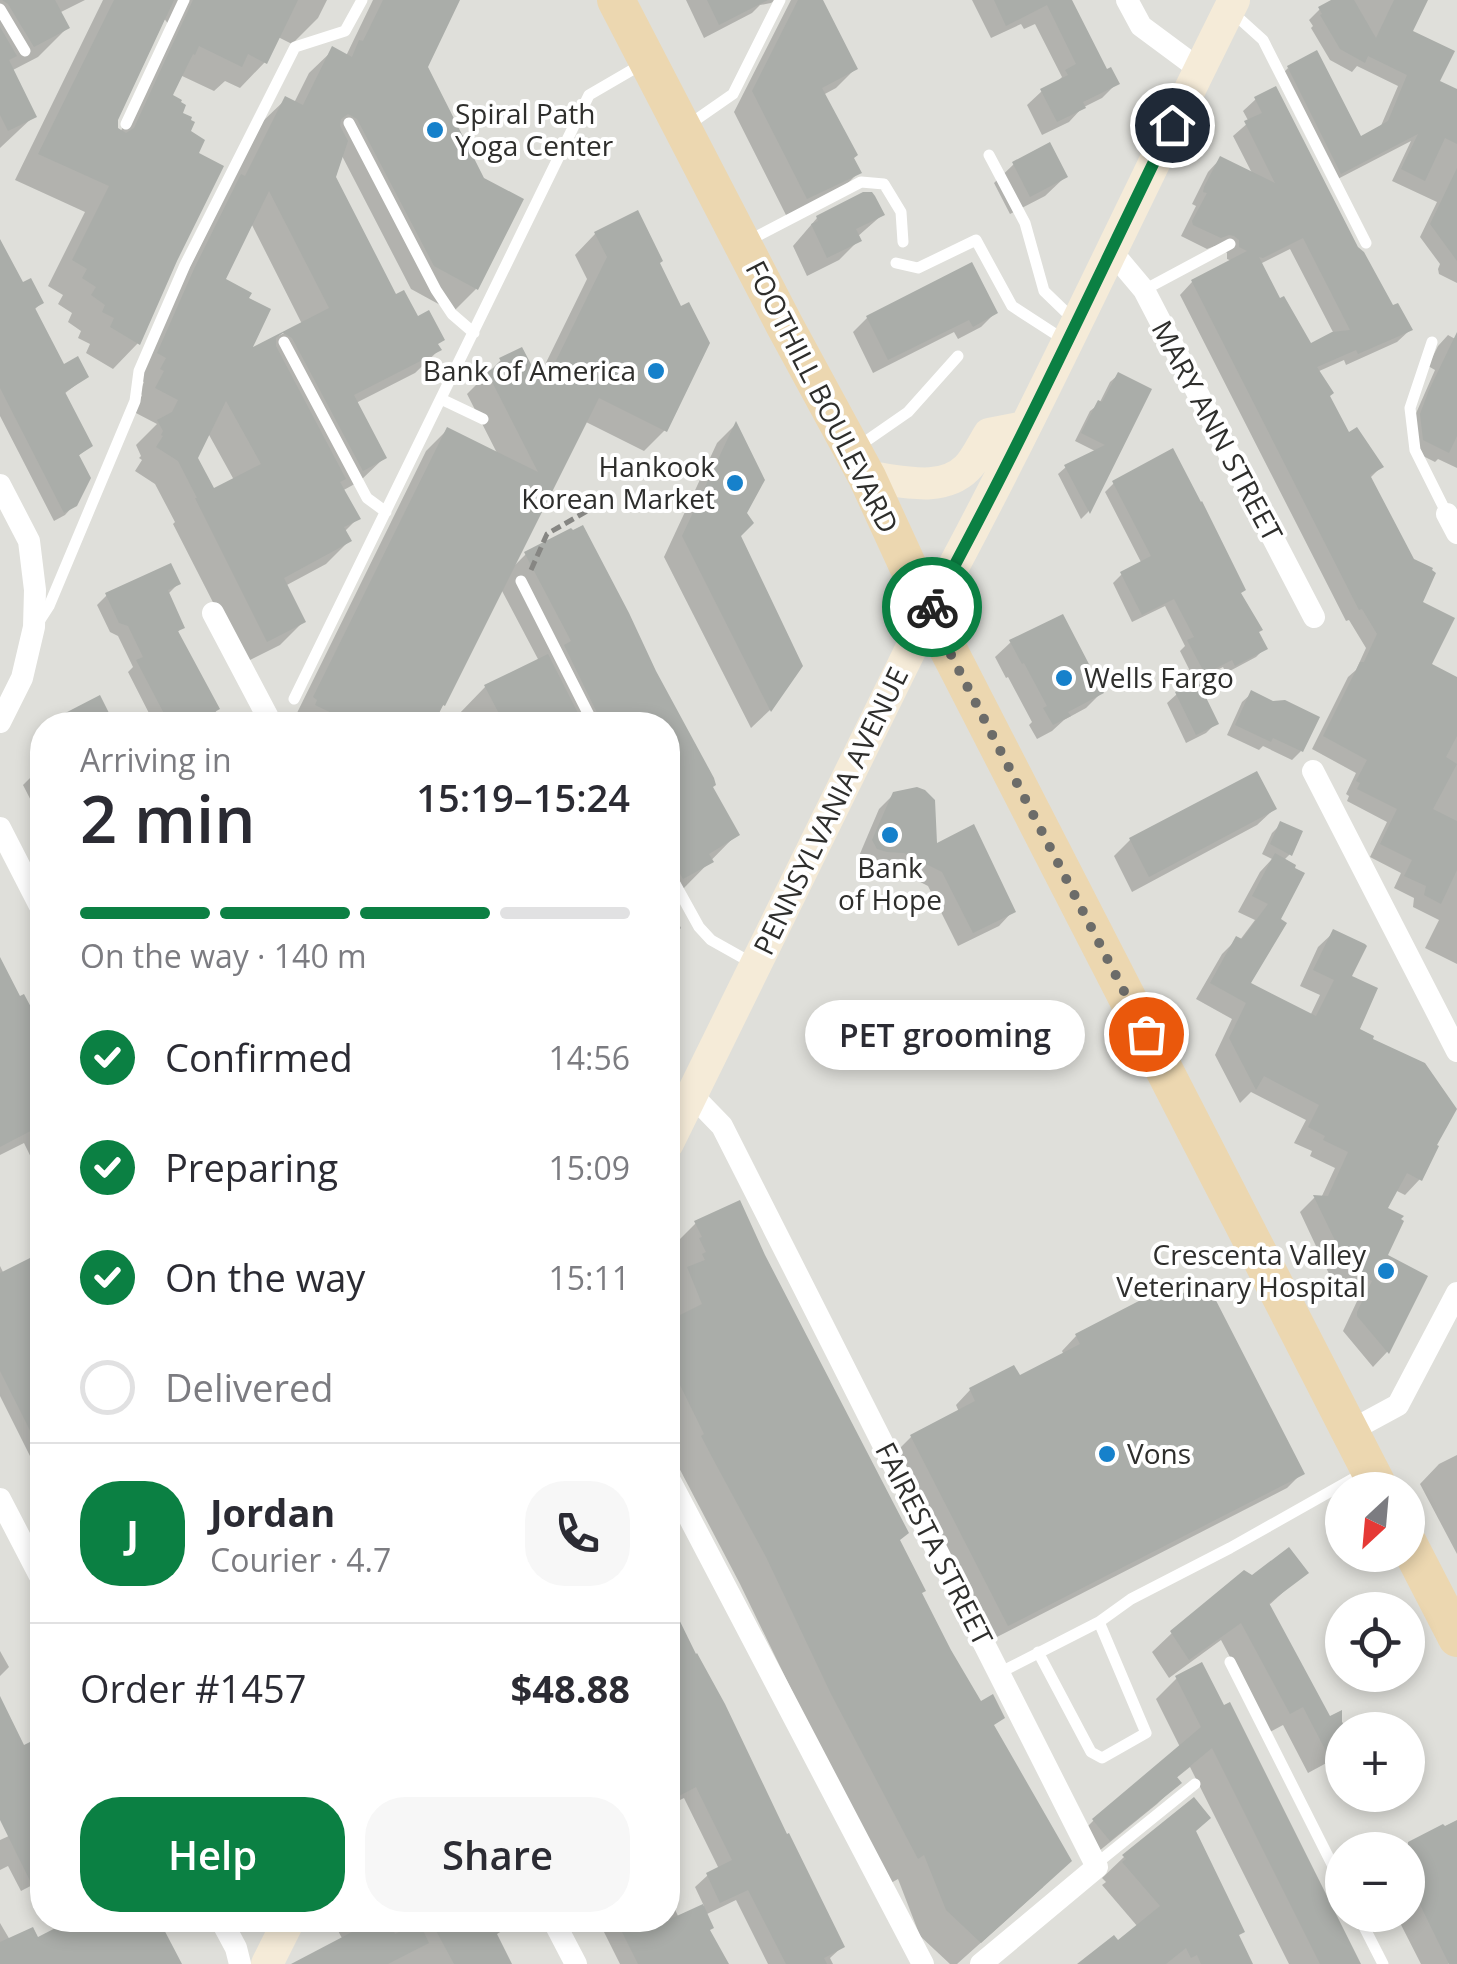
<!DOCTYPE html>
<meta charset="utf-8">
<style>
body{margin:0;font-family:"Open Sans",sans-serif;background:#f7f7f7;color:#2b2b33;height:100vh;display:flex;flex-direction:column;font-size:38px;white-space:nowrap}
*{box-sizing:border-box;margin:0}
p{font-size:32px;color:#7c7c81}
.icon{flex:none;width:55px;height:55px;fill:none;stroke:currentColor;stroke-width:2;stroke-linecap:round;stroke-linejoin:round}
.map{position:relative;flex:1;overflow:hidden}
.details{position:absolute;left:30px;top:712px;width:650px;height:1220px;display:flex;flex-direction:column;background:#fff;border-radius:40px;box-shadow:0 5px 15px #0003}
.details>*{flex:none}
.needle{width:65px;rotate:206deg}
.fabs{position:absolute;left:1325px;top:1472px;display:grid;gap:20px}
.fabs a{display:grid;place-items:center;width:100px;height:100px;border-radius:50%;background:#fff;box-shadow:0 5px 15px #0003;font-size:50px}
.pin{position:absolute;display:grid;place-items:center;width:85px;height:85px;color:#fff;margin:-42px;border:5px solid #fff;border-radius:50%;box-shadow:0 2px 10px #0007}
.courier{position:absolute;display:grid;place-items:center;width:100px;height:100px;margin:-50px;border:8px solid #0b8043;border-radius:50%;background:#fff;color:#222;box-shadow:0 2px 12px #0007}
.bubble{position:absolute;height:70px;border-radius:35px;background:#fff;box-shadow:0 5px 15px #0003;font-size:32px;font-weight:600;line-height:70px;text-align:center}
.head em{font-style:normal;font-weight:600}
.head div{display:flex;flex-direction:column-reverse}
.head{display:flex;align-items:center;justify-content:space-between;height:170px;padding:0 50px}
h1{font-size:65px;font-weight:600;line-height:75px}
.bar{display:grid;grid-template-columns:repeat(4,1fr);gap:15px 10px;align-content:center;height:120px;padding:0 50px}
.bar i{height:12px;border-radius:8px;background:#e1e1e2}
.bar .current{background:#0b8043}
.bar p{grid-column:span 4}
.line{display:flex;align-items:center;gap:25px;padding:0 50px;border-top:2px solid #e1e1e2}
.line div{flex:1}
.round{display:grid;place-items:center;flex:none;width:105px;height:105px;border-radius:40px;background:#f7f7f7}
ol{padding:0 50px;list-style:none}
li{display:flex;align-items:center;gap:30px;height:110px}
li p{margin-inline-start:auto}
li .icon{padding:10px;border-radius:50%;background:#0b8043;color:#fff;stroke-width:4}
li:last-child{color:#7c7c81}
li i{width:55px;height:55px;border:5px solid #e1e1e2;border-radius:50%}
.button{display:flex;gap:20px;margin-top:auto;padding:20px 50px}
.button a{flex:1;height:115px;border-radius:40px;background:#0b8043;color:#fff;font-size:40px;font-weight:600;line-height:115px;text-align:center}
.button a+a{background:#f7f7f7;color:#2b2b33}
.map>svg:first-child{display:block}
.shadow{fill:#0003;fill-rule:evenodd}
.building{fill:#aaada9;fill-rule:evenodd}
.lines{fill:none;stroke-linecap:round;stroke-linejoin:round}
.path{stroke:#868683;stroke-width:5;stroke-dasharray:10 5;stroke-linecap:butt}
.lane{stroke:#fff;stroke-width:11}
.street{stroke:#fff;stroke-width:22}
.secondary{stroke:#f5ebd8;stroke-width:32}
.primary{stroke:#ecd7b0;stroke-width:38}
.done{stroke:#6c6c69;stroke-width:10;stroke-dasharray:0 18}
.route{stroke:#0b8043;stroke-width:12}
.poi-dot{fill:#1681cb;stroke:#fff;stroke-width:4}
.labels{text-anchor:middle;stroke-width:8;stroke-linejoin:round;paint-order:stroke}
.poi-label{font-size:28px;fill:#2e2e2c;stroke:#fff;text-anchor:start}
.street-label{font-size:28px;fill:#2e2e2c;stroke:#fff}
</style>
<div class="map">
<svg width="1457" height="1964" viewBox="0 0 1457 1964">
<rect width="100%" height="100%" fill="#dfdfda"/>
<path class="shadow" d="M0,0H85L59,13L67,28L38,57L11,71L34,116L0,148Z
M103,0H327L318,18L292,44L278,37L265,62L240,88L225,81L214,91L180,75L170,96L138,343L113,369L86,353L90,344L78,338L81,331L68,322L72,313L58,304L63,295L48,286L85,212L15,180ZM163,17L169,25L168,32L120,133L114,124Z
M373,0H457L425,67L476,289L453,312L411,289L341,154L333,178L395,298L439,350L415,373L356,403L384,458L360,481L342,491L358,518L344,532L349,541L326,564L285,586L303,622L280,645L244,663L173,524L175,522L155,484L135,471L142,460L139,458L141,456L136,445L157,424L134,412L142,395L139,393L144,382L135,377L262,122L286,99L294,103L309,73L333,50L346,56ZM251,223L302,324L247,352L246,300L222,280ZM208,433L234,480L213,491L195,458Z
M686,0H775L771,3L760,5L752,13L704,38Z
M791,0H820L855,69L836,88L823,95L859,172L839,192L787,217L734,112Z
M972,0H1069L1106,72L1116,84L1102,98L1082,108L1069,122L1042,135L1027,105L1042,91L1054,85L1062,77L1035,24L1024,29L1021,24L991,38Z
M1336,0H1414L1410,32L1437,82L1457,92V283L1439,274L1438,269L1440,264L1420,237L1437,202L1392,181L1411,141L1330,183L1277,79L1288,68L1360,139L1380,128L1398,86L1357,66L1352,72L1330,60L1311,28L1313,26L1309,20L1320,9Z
M1256,99L1356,249L1391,309L1410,330L1397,342L1346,365L1344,360L1317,372L1348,435L1381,467L1369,479L1420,604L1428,665L1457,679V964L1425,948L1439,920L1413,907L1414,898L1394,888L1401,873L1370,857L1387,822L1347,801L1349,796L1346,794L1356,773L1312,749L1348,677L1356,670L1366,648L1349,620L1346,621L1180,295L1192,282L1232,261L1227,259V253L1221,247L1215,246L1207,249L1181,236L1196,206L1192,204L1208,172L1220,159L1253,175L1233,136L1249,122L1243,111ZM1290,249L1334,334L1310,346L1279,301L1260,264Z
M1014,164L1065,177L1045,196L1010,214L994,183Z
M637,214L665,430L644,451L584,421L513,567L526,554L570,531L737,834L682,890L668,898V725H462L457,716L485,687L539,661L501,589L433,725H296L298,721L294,719L426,451L447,430L498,455L467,394L501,360L537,381L587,279L575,255L595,234Z
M882,215L857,237L859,240L839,260L807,276L793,246L817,218Z
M0,244L22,286L41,303L34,310L63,367L86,377L64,394L90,446L77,457L75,504L65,515L54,521L0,416Z
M995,313L981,327L958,339L954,332L873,373L853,332L867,318Z
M1448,335L1457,340V468L1438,459L1435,462L1413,451L1410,427L1435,370L1428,366L1438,346Z
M1118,375L1149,390L1088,512L1081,519L1058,474L1066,467L1097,452L1075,441L1090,411L1099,404L1110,382Z
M735,425L744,513L738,535L800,666L770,710L751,728L664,557L717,443Z
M1114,483L1239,594L1265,648L1256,657L1226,673L1223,667L1196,681V683L1180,651L1185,646L1165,606L1132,622L1113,583L1122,574L1142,564L1105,492Z
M178,584L167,595L182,627L176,634L223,725H155L128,672L133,667L118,636L110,632L97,605L107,595Z
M1011,642L1101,693L1086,708L1064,720L1052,731L1037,739L1029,725L1032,722L1008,677L1006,678L995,657Z
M1252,693L1301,751L1292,760L1263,746L1259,750L1227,735L1242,702Z
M1177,694L1216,723L1206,733L1186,743L1167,703Z
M42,770V822L23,785L33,775Z
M894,794L935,847L1013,911L999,926L958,946L928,886L889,866L863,863L859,856L879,809Z
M1274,809L1257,825L1132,892L1114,856L1130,840Z
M1281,824L1290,854L1283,861L1247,984L1310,1016L1320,995L1300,986L1318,947L1334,932L1348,977L1356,1030L1420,1179L1405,1195L1395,1190L1384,1209L1385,1256L1425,1277L1387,1352L1373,1367L1343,1331L1359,1297L1329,1282L1331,1278L1300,1212L1314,1198H1321L1335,1168L1310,1156L1312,1151L1294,1143L1306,1120L1251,1092L1240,1103L1215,1055L1232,1019L1196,999L1222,954L1237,939L1240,940L1255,920L1238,912L1260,872L1272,859L1262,854L1272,833Z
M668,902L681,928L668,942Z
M0,962L19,999L23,997L42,1034V1180L24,1143L0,1155Z
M696,1223L897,1541L920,1594L992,1727L1043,1887L957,1964H950L920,1936L898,1879L891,1883L806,1720L740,1584L677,1464L680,1461L668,1437V1324L673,1321L668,1308V1290L680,1277L670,1249Z
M38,1257L42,1265V1281L34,1287L42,1303V1472L39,1474L0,1396V1266L4,1274Z
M1076,1336L1302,1473L1287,1488L993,1639L897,1451L911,1437L959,1412L956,1405L970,1390L1019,1379L1064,1355L1062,1351Z
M1457,1455V1554L1420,1484L1439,1464Z
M1305,1572L1268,1606L1329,1719L1338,1715L1347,1730H1342V1749L1332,1760L1308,1773L1283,1725L1270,1732L1221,1640L1169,1678L1152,1652L1172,1633L1253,1578Z
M668,1603L842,1947L830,1958L833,1964H768L736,1900L705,1915L708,1930L726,1964H620L598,1920H668V1895L679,1918L704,1906L695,1887L708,1875L719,1869L684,1798L668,1806Z
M0,1651L9,1667L0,1676Z
M1177,1678L1359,1964H1289L1190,1767L1175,1779L1178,1783L1157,1804L1088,1860L1073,1841L1093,1821L1180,1747L1156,1699Z
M42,1821V1880L21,1891L8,1866L0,1870V1840Z
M1457,1823V1960L1448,1964H1421L1396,1915H1408V1850H1397L1442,1827Z
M1194,1832L1251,1964H1081L1117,1943L1138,1927L1102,1885L1106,1882L1102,1878L1124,1857Z
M668,1845L679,1869L668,1880Z
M76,1920H157L176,1964H0V1923L10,1940H37Z
M343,1920H492L494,1934L511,1964H327L343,1940L336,1927Z"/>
<path class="building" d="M2,0H55L70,28L34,47L8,4Z
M114,0H174L118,120V128L126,133L134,128L193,0H298L267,64L248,54L242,67L199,46L195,55L193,54L173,95L182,100L181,102L186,105L183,113L192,117L191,120L195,122L191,131L205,140L199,153L224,166L177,261L140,345L110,327L114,318L102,312L105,305L91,295L96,287L82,278L87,269L72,260L109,186L38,154Z
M383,0H460L428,67L484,178L524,199L478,290L434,266L357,119L348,114L341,119L340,126L348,141L336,177L396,294L404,290L418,316L429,310L445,340L438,344L442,350L354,395L387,458L363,471L292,338L283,333L276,338V346L346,479L340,482L361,519L344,527L352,541L284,578L306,622L267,642L195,498H197L178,461L156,447L163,436L161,435L163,431L157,420L172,412L178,400L155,388L164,371L160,369L166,358L157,353L194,269L241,174L245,176L285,96L303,105L332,46L352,57L359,40L363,41ZM269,191L329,308L253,347L271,309L249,298L252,293L226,279ZM226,401L261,464L214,488L198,458Z
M707,0H768L719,25Z
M798,0H823L858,69L822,88L858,155L854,158L862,173L807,199L752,91Z
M994,0H1072L1107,69L1111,67L1120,84L1083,102L1086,108L1057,122L1040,89L1068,75L1065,70L1076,64L1047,5L1006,26Z
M1331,0H1354L1376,38L1394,0H1428L1413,31L1455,51L1440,81L1457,89V144L1445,138L1425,181L1401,169L1418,134L1341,174L1287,66L1317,50L1361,136L1388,121L1407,75L1368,56L1365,63L1340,49L1320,15L1322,14L1318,7Z
M0,27L17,56L9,60L37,117L8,131L0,115Z
M1276,86L1358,247L1364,252L1393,305L1398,303L1413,330L1358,354L1356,350L1317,367L1334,393L1330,396L1349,432L1357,427L1384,467L1370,475L1414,559L1433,568L1432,570L1436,573L1423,602L1455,618L1432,664L1457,677V736L1446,757L1457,764L1433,809L1457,821V870L1441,904L1424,895L1426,886L1404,876L1412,860L1380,844L1397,809L1357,789L1360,783L1356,781L1367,760L1323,736L1360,662H1364L1377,634L1362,609L1359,610L1191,280L1247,251L1239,247V240L1234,236L1229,235L1221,238L1193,225L1192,221L1207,193L1203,192L1204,187L1220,156L1275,183L1244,121L1262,113L1254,97ZM1303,238L1350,330L1332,332L1311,343L1284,296L1280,298L1259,257L1263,258Z
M1050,142L1068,177L1030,197L1012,162Z
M1457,168V261L1430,224Z
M863,192H872L875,196L885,215L856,229L862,241L827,258L811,224L818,221L816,216Z
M638,210L663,261L660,263L681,306L689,302L710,343L667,432L599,398L445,706L443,705L433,725H357L315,705L317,700L313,697L447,427L538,472L487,372L502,363L499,358L522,347L543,387L607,257L594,232Z
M0,239L23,282L31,278L44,303L35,308L64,364L78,356L89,377L65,392L93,446L79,455L91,478L77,506L64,513L0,388Z
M972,262L998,313L973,327L969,320L888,360L866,316Z
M1457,332V436L1449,453L1423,440L1420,414L1429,390Z
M1118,372L1152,389L1090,514L1064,465L1105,445L1081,433L1098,400L1102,402Z
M736,421L765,480L747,513L754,523L741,536L803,666L771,712L682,536Z
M1173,448L1201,502L1202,501L1246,590L1241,593L1263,630L1259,632L1268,649L1235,666L1232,660L1205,674L1187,640L1194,637L1174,599L1142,615L1120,572L1151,556L1112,481Z
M583,525L629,613L656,671L714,778L716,785L713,787L740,835L709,854L714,862L683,879L676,866L668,862V725H603L564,645L571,641L524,552L571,528L573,530Z
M171,563L181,584L168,590L185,628L178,631L220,709L209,715L214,725H170L136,660L143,657L128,626L119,623L105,593Z
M1063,614L1104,693L1068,712L1071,716L1053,725L1043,708L1047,706L1024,663L1022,664L1009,640Z
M548,654L584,725H505L484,685Z
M1198,681L1219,724L1196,735L1175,692Z
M1251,690L1273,701L1285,700L1320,717L1303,752L1273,738L1271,742L1235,725Z
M100,695L115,725H42Z
M1257,771L1277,809L1149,877L1129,838Z
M917,787L925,790L935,800L937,843L974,824L1016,912L973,933L942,872L904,853L887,852L877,849L872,840L893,792Z
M1280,821L1303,831L1292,856L1270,844Z
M1275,853L1296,865L1295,868L1305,873L1281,919L1287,923L1251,983L1316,1016L1334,980L1313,970L1333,929L1365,944L1367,946L1352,976L1378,988L1360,1029L1374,1036L1373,1039L1425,1063L1457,1109L1437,1145L1439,1146L1422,1181L1407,1173L1388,1208L1404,1216L1401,1219L1404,1221L1388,1255L1428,1276L1389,1354L1357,1316V1312L1372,1281L1343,1267L1345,1261L1313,1195L1328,1196L1348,1152L1323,1140L1325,1136L1308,1127L1319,1105L1264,1076L1256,1090L1229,1038L1246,1003L1210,983L1236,936L1242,939L1268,904L1252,896Z
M0,957L20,996L24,994L42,1028V1125L0,1147Z
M740,1200L765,1255L909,1533L900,1540L926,1591L922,1593L951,1650L981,1701L993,1694L1005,1718L994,1725L1072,1861L981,1943L946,1910L924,1855L918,1859L831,1694L766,1557L713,1459L701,1436L704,1434L680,1385L677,1386L668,1367V1321L702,1304L687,1267L705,1260L702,1254L706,1252L699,1238L702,1237L694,1221Z
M42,1252V1454L0,1371V1273Z
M1206,1281L1305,1474L1008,1626L910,1435L975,1401L969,1388L1014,1365L1020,1375L1080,1344L1075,1334L1162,1289L1168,1301Z
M1289,1547L1309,1573L1269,1603L1330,1716L1342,1710V1747L1328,1755L1303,1707L1290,1714L1241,1623L1189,1660L1170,1631L1244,1570L1252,1575Z
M668,1597L696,1654L697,1653L725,1704L787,1834L789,1833L845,1947L824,1958L827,1964H786L748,1890L720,1903L706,1873L732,1860L696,1787L677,1797L668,1779Z
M1202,1662L1224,1705L1230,1702L1361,1964H1320L1212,1748L1177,1777L1182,1783L1110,1841L1092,1819L1201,1727L1175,1676Z
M0,1696L24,1745L42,1736V1905L0,1820Z
M1194,1797L1211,1818L1196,1831L1245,1932L1239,1935L1253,1964H1201L1197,1955L1191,1958L1186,1948L1166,1964H1077L1114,1935L1118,1940L1160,1906L1122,1862L1126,1859L1122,1855Z
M1457,1820V1964H1449L1408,1880V1842L1443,1824L1445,1826Z
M703,1904L714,1928L710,1930L729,1964H638L616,1920H668Z
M71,1920H159L182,1964H0V1942L33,1927L38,1937Z
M346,1920H388L395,1934L419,1922L429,1943L388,1964H291L352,1932Z
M448,1920H520L497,1934L512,1964H454L434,1927Z"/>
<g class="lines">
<path class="path" d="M531,570L547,534L613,496"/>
<path class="lane" d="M0,9L25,51
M1232,12L1263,40L1366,243
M349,123L436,290L452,314L474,333
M126,124L184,0
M687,126L733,94L780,0
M989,155L1025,223L1044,291L1073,319
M746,242L861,182L884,184L901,212L903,242
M896,263L918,268L976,240L1012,306L1066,341
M1144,290L1230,244
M284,342L367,498L386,512
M1432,342L1410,408L1415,450L1447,514
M441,399L483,419
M859,446L908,412L958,356
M521,581L594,725
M38,623L49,606L135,401L139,371L185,265L295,47L345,31L362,0
M294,699L589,95L644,63
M668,871L699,927L711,940L752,963
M1038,1652L1091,1752L1102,1758L1146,1733L1099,1622
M1230,1662L1342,1884
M999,1673L1099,1622L1131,1599L1230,1548L1363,1473
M1096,1864L1195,1784
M1358,1915L1383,1964"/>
<path class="street" d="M1127,0L1141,26L1199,69
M1112,252L1144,290L1314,617
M0,485L29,541L35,590L34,627L22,678L0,722
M1447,514L1457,533
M213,613L272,725
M1313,771L1457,1051
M0,828L42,910
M691,1094L722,1126L1097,1867L981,1964
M1350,1431L1398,1405L1457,1293
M668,1477L923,1964
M0,1499L42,1580
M221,1920L236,1948L240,1964
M553,1920L576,1964"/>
<path class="secondary" d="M867,477C899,480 941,494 967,468C976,459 982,445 989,434L1024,427
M668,1143L929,612C1038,412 1132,204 1234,0
M267,1964L289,1920"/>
<path class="primary" d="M616,0L785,326L867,477L929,612L1380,1490
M1408,1543L1457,1638"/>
</g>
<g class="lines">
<path class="done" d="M932,607L929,612L1146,1034"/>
<path class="route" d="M932,607C1018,451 1093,286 1172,125"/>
</g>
<g class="poi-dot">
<circle cx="435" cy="130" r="10"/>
<circle cx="656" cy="371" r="10"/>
<circle cx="735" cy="483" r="10"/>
<circle cx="1064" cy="678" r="10"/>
<circle cx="890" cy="835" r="10"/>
<circle cx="1386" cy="1271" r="10"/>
<circle cx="1107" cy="1454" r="10"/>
</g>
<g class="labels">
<g class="poi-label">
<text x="455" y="124">Spiral Path<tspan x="455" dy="32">Yoga Center</tspan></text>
<text x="636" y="381" text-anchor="end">Bank of America</text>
<text x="715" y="477" text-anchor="end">Hankook<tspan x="715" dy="32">Korean Market</tspan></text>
<text x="1084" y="688">Wells Fargo</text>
<text x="890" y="878" text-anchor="middle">Bank<tspan x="890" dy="32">of Hope</tspan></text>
<text x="1366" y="1265" text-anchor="end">Crescenta Valley<tspan x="1366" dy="32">Veterinary Hospital</tspan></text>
<text x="1127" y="1464">Vons</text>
</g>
<g class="street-label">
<text transform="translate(822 397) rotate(63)" y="10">FOOTHILL BOULEVARD</text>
<text transform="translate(1217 431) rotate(62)" y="10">MARY ANN STREET</text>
<text transform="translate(831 811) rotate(-64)" y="10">PENNSYLVANIA AVENUE</text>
<text transform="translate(934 1544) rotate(63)" y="10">FAIRESTA STREET</text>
</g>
</g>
</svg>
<div class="fabs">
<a><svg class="needle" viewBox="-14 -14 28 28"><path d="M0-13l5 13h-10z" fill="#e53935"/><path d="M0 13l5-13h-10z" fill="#7c7c81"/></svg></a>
<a><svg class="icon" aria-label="locate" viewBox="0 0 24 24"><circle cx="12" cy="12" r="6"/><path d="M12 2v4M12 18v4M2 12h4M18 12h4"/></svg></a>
<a>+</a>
<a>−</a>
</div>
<div class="pin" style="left:1146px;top:1034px;background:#ea580c"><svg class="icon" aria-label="bag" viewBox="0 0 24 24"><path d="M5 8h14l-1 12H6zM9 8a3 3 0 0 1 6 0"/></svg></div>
<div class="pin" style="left:1172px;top:125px;background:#1f2937"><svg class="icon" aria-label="home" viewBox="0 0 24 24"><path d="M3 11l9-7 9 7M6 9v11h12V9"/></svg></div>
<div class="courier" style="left:932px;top:607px"><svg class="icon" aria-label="bike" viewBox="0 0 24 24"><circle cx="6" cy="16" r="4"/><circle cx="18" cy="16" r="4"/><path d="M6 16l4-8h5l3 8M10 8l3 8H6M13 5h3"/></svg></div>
<div class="bubble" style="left:805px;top:1000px;width:280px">PET grooming</div>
<section class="details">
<div class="head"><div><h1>2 min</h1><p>Arriving in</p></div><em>15:19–15:24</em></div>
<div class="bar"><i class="current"></i><i class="current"></i><i class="current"></i><i></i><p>On the way · 140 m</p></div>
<ol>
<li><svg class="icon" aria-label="check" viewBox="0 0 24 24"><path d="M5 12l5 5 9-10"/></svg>Confirmed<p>14:56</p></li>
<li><svg class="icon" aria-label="check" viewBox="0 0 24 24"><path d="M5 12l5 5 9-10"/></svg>Preparing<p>15:09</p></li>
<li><svg class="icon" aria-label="check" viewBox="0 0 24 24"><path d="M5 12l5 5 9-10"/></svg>On the way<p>15:11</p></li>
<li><i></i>Delivered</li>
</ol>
<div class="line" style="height:180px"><b class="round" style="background:#0b8043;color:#fff">J</b><div><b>Jordan</b><p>Courier · 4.7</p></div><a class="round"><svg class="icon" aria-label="phone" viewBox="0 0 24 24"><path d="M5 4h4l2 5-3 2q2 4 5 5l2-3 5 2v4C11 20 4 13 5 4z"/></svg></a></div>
<div class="line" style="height:130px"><div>Order #1457</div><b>$48.88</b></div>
<div class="button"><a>Help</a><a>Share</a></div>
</section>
</div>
